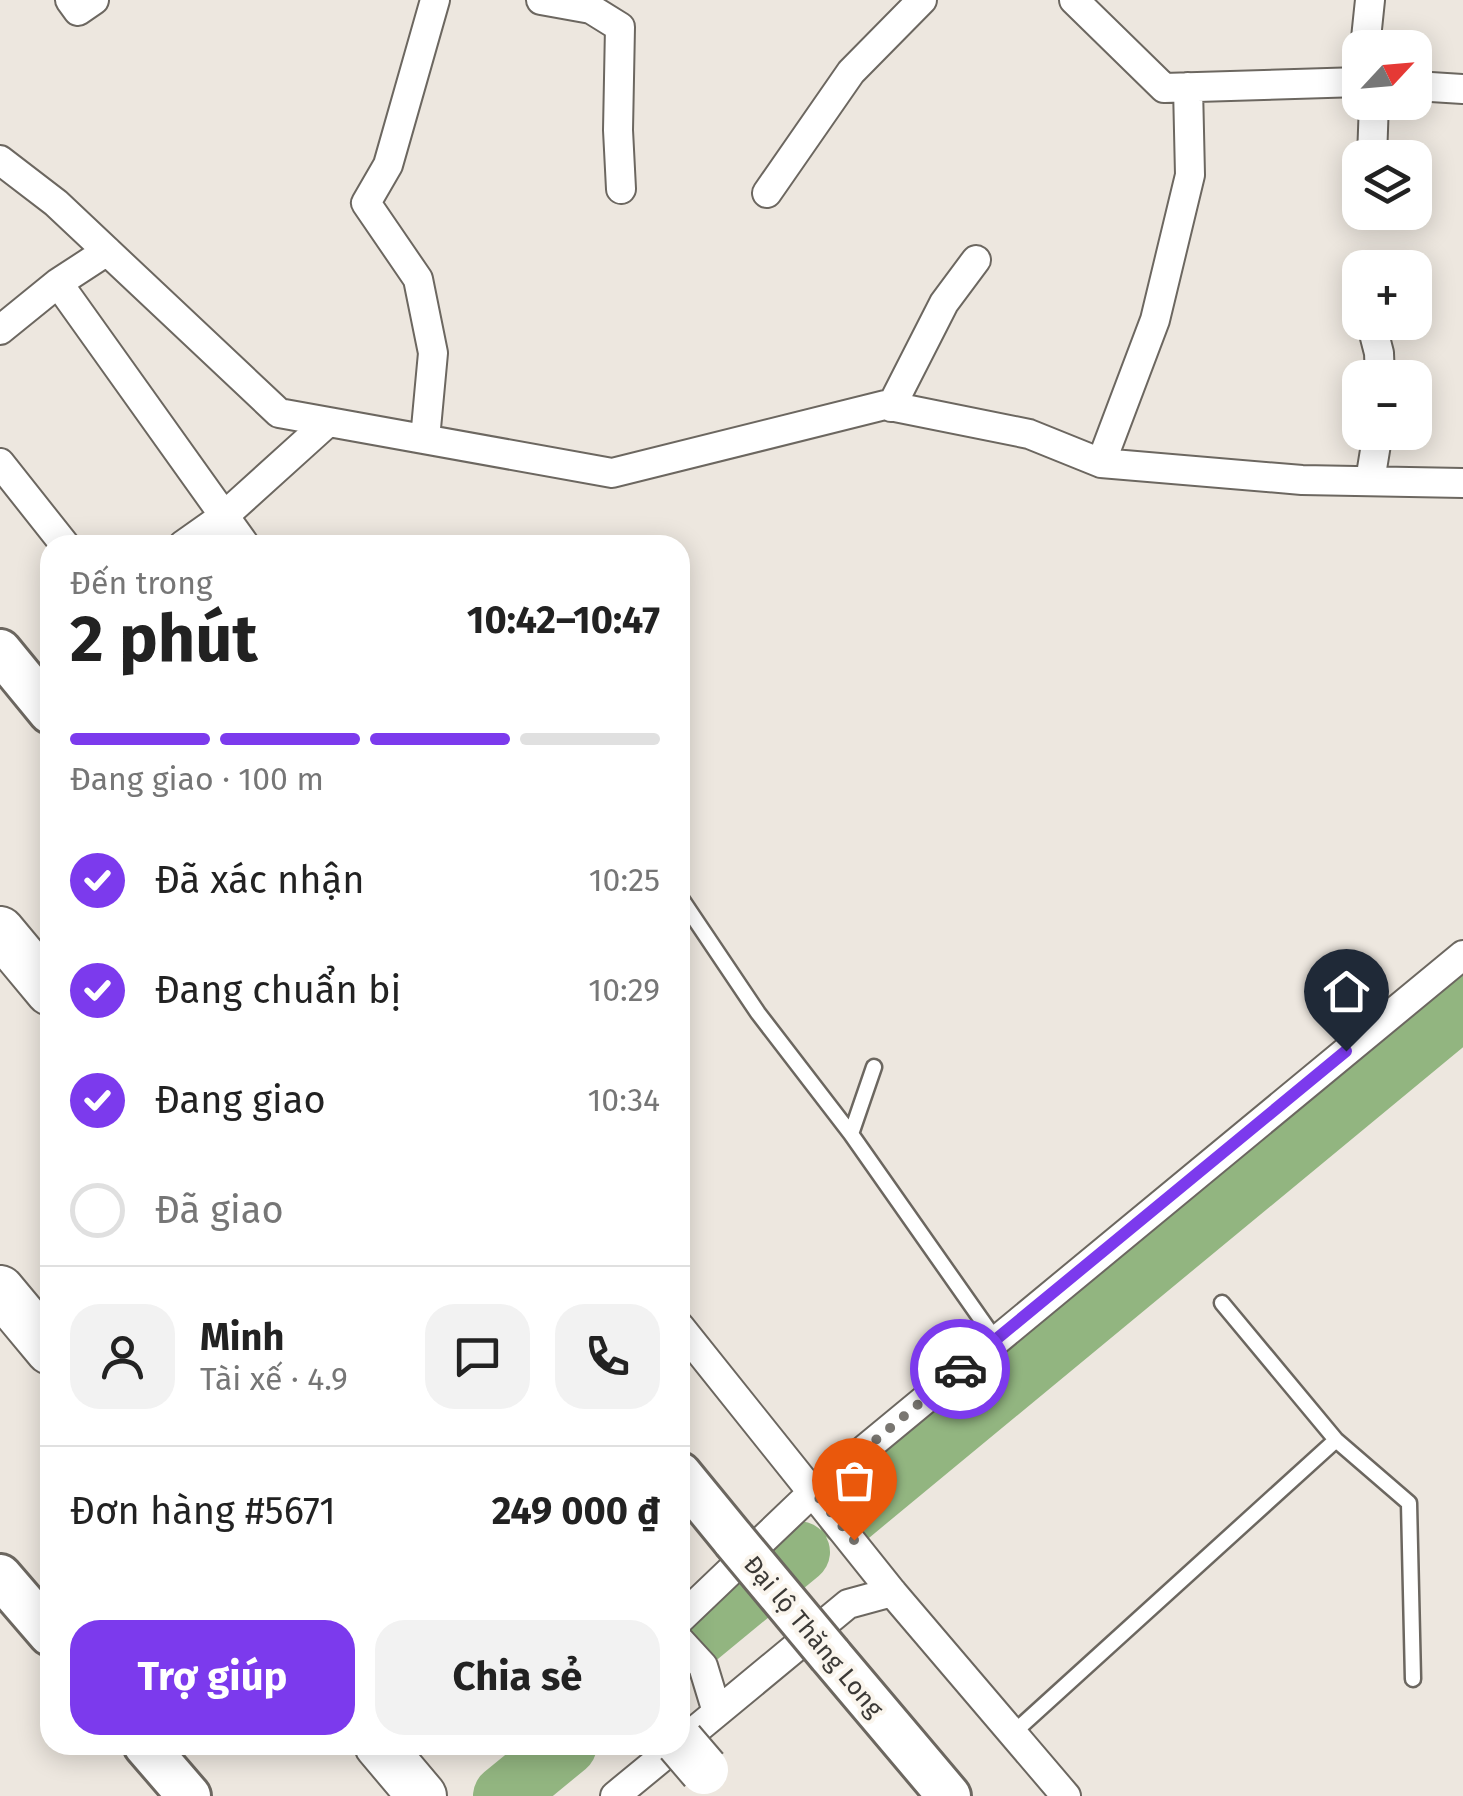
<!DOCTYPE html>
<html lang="vi">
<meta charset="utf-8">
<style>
body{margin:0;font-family:"Fira Sans",sans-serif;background:#f2f2f2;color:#222;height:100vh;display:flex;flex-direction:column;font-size:38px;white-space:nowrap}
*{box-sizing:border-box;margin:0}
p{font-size:32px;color:#767676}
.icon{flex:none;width:55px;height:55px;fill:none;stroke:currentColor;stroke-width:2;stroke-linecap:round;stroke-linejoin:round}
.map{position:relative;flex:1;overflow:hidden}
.details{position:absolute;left:40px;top:535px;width:650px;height:1220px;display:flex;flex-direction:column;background:#fff;border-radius:30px;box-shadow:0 5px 25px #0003}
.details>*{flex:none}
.needle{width:65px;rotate:64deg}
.buttons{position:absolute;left:1342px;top:30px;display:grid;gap:20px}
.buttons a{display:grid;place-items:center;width:90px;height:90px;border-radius:20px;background:#fff;box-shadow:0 5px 25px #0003;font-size:50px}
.pin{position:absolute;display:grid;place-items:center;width:85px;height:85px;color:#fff;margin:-102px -42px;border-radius:50% 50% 50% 0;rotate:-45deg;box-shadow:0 0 10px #0007}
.pin .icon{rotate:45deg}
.courier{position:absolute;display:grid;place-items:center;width:100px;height:100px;margin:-50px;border:8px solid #7c3aed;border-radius:50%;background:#fff;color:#222;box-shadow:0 2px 12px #0007}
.overview em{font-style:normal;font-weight:700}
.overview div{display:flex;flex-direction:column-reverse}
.overview{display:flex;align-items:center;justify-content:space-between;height:170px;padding:0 30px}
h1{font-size:65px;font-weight:700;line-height:75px}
.bar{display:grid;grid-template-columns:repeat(4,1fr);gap:15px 10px;align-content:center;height:120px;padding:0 30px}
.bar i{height:12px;border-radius:8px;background:#e0e0e0}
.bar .on{background:#7c3aed}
.bar p{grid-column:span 4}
.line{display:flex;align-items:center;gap:25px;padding:0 30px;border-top:2px solid #e0e0e0}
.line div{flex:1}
.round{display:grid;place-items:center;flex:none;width:105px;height:105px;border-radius:30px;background:#f2f2f2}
ol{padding:0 30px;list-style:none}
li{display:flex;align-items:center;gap:30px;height:110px}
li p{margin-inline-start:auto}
li .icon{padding:10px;border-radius:50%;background:#7c3aed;color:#fff;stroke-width:4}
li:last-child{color:#767676}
li i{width:55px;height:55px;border:5px solid #e0e0e0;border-radius:50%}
.primary-button{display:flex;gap:20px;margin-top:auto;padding:20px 30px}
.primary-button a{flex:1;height:115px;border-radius:30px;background:#7c3aed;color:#fff;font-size:40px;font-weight:700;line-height:115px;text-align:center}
.primary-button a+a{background:#f2f2f2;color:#222}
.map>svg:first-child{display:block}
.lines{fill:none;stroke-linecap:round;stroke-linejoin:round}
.river{stroke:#92b580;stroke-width:62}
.lane-casing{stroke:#6c6760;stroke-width:19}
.street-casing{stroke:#6c6760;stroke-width:32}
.primary-casing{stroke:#6c6760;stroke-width:48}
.highway-casing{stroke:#6c6760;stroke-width:52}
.lane{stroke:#fff;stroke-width:14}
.street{stroke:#fff;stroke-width:28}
.primary{stroke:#fff;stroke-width:42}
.highway{stroke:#fff;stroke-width:48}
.primary-bridge-casing{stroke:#6c6760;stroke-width:48;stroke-linecap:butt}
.highway-bridge-casing{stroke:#6c6760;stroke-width:52;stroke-linecap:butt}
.primary-bridge{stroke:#fff;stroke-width:42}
.highway-bridge{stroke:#fff;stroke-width:48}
.done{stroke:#797671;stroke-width:10;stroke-dasharray:0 18}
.route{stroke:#7c3aed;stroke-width:12}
.labels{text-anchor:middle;stroke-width:8;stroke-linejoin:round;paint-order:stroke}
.street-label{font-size:25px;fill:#3b3936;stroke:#faf5ed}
</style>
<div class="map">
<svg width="1463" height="1796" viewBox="0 0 1463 1796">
<rect width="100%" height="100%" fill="#ede7df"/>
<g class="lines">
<path class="river" d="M848,1515L1463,1007
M680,1650L799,1552
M504,1796L566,1745"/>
<g class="lane-casing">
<path id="lane" d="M680,897L758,1013L851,1134
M874,1067L851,1134L995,1339
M1222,1303L1336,1440L1409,1503L1413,1679
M1012,1734L1336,1440"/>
</g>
<g class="street-casing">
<path id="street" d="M70,0L78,11L94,0
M541,0L591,9L620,27L618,130L621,189
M1074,0L1164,88L1360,82
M1365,48L1370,0
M1415,86L1463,89
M1372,158L1374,102
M0,160L56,203L279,413L612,473L885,405L1029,434L1101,463L1302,480L1463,483
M767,193L851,72L922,0
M1371,213V212
M58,283L245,545
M1371,322L1379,353L1380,378
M0,330L58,283L107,251
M891,407L944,303L976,260
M425,439L433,353L418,279L366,203L388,165L435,0
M0,463L65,545
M1101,463L1155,320L1190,175L1188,87
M1370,481L1378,432
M183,545L224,516L328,422
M680,1327L892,1592L1066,1796
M680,1619L813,1492L1463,955
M680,1641L703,1666L717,1712
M680,1743L848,1604L892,1592
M615,1796L677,1745"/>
</g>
<g class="primary-casing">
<path id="primary" d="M0,651L50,712
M680,1474L734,1540
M0,1576L50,1634
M830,1655L949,1796
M145,1745L189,1796"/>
</g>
<g class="highway-casing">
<path id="highway" d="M0,931L50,991
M0,1290L50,1350
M379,1745L422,1796"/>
</g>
<use href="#lane" class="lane"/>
<use href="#street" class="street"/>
<use href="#primary" class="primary"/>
<use href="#highway" class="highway"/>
<g class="primary-bridge-casing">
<path id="primary-bridge" d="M734,1540L830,1655"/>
</g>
<g class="highway-bridge-casing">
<path id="highway-bridge" d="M680,1742L704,1770"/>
</g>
<use href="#primary-bridge" class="primary-bridge"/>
<use href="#highway-bridge" class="highway-bridge"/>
</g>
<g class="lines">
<path class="done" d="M854,1540L814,1492L960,1369"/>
<path class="route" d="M960,1369L1346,1051"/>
</g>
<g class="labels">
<g class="street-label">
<text transform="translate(814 1636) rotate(50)" y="9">Đại lộ Thăng Long</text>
</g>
</g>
</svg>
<div class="buttons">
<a><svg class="needle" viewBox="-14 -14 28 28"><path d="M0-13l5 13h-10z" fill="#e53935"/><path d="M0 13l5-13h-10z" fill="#767676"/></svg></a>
<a><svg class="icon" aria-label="layers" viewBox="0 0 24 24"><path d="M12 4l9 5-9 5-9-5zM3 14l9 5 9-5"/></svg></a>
<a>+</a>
<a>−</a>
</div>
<div class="pin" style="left:854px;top:1540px;background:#ea580c"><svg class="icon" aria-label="bag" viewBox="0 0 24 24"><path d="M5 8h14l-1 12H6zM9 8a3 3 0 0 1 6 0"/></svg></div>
<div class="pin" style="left:1346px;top:1051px;background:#1f2937"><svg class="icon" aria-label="home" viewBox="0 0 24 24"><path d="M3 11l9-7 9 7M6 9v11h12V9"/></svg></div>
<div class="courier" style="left:960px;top:1369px"><svg class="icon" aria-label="car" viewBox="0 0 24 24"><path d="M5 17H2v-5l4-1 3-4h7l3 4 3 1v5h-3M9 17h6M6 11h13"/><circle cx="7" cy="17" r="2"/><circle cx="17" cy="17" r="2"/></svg></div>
<section class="details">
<div class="overview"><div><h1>2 phút</h1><p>Đến trong</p></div><em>10:42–10:47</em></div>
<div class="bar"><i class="on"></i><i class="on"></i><i class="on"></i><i></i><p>Đang giao · 100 m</p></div>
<ol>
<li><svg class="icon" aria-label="check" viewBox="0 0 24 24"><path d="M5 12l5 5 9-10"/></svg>Đã xác nhận<p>10:25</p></li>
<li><svg class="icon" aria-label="check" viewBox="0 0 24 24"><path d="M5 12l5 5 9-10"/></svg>Đang chuẩn bị<p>10:29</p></li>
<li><svg class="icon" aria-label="check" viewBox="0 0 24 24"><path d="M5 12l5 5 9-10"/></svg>Đang giao<p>10:34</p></li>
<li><i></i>Đã giao</li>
</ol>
<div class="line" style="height:180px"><a class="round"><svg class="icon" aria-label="person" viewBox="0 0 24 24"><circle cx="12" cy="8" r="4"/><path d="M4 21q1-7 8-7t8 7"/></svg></a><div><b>Minh</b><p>Tài xế · 4.9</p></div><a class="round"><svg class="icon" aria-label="chat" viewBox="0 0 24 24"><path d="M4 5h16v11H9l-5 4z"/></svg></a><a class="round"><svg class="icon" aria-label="phone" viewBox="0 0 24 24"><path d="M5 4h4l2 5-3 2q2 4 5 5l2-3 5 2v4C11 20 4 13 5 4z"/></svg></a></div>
<div class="line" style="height:130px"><div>Đơn hàng #5671</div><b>249 000 ₫</b></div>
<div class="primary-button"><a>Trợ giúp</a><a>Chia sẻ</a></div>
</section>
</div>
